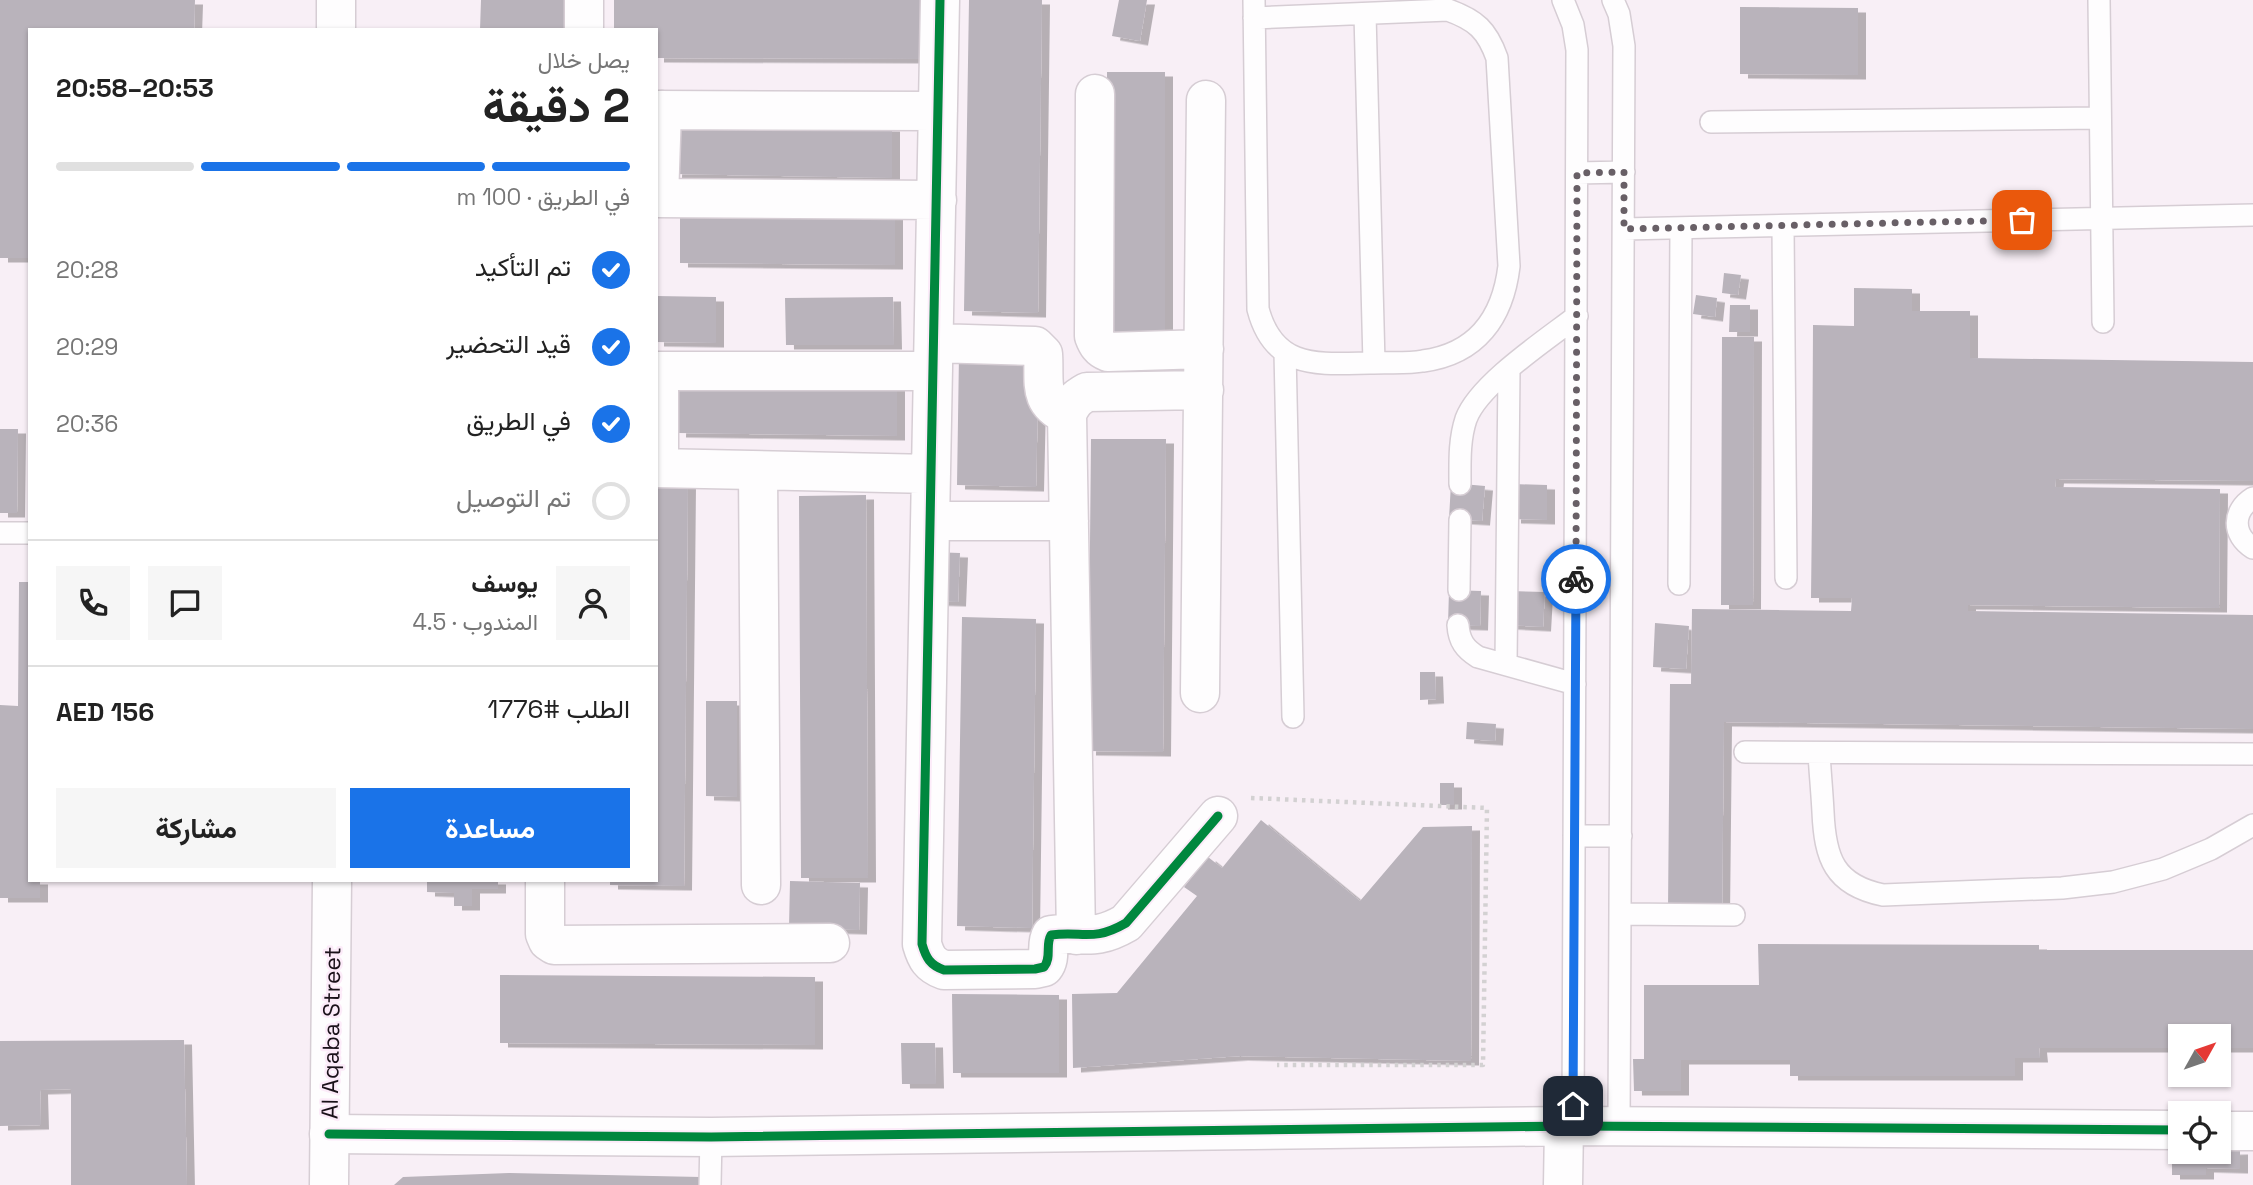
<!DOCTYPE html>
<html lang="ar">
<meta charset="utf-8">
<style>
body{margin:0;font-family:"Space Grotesk",Vazirmatn,sans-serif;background:#f6f6f6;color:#222;direction:rtl;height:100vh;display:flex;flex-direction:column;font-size:26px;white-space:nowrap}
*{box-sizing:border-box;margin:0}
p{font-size:23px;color:#767676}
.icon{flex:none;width:38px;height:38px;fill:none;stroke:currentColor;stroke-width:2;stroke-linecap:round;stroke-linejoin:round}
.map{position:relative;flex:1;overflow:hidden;direction:ltr}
.side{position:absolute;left:28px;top:28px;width:630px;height:854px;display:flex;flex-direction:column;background:#fff;border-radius:0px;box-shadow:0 2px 5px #0004;direction:rtl}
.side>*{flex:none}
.needle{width:46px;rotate:50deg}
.buttons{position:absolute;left:2168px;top:1024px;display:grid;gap:14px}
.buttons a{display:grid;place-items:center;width:63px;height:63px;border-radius:0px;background:#fff;box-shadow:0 2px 5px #0004;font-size:35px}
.pin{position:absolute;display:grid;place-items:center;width:60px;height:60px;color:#fff;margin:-30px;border-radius:14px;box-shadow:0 4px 10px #0006}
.courier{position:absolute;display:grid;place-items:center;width:70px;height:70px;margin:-35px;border:5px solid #1a73e8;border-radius:50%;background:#fff;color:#222;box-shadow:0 2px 9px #0007}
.head em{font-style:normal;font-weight:700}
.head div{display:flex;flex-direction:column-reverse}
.head{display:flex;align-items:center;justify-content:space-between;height:119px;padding:0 28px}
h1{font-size:46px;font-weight:700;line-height:52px}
.bar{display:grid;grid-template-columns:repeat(4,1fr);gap:10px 7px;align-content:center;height:84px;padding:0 28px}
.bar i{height:9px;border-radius:5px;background:#e0e0e0}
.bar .on{background:#1a73e8}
.bar p{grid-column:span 4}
.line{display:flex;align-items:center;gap:18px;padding:0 28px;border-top:2px solid #e0e0e0}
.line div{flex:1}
.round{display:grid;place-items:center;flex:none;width:74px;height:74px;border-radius:0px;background:#f6f6f6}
ol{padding:0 28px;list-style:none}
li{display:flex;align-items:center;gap:21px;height:77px}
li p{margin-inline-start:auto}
li .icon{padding:7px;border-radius:50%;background:#1a73e8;color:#fff;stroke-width:4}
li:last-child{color:#767676}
li i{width:38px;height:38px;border:4px solid #e0e0e0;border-radius:50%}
.action{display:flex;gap:14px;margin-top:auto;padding:14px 28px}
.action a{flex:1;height:80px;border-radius:0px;background:#1a73e8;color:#fff;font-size:28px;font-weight:700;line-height:80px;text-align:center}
.action a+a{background:#f6f6f6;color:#222}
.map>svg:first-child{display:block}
.building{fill:#b9b3bb;filter:url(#shadow)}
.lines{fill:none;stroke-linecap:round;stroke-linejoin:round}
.lane-casing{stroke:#d6cdd4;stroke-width:24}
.street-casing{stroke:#d6cdd4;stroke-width:41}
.secondary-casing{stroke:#d6cdd4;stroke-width:41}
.path{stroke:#d3d1d2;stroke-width:4.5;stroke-dasharray:3.5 5;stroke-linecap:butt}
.lane{stroke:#fefdfe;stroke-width:21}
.street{stroke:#fefdfe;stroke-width:38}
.secondary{stroke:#fefdfe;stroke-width:38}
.cycleway-casing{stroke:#fcebf9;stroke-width:13}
.cycleway{stroke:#00873e;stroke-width:9}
.done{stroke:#685f66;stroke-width:7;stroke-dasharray:0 12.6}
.route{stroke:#1a73e8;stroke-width:9}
.labels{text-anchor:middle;stroke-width:5;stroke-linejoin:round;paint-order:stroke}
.street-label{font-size:23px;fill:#1a1119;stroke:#fcebf9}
</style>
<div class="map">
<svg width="2253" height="1185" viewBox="0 0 2253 1185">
<defs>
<filter id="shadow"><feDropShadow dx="8" dy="4.5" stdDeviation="0" flood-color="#0004"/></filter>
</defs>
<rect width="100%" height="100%" fill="#f8eff6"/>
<path class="building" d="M0,0H195L194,30H30V258H0Z
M481,0H569L568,30H480Z
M614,0H932V59L656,58V30H614Z
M969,0H1042L1038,313L964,311Z
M1119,0H1147L1140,41L1112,36Z
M1740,7L1858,8V75L1740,74Z
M1107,72H1165V341H1107Z
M675,124L892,127V178L674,174Z
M680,207L895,208V265L680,263Z
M1724,273L1741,275L1738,295L1722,293Z
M1854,288L1912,289V311H1970V358L2253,362V481L2056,479L2055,487L2220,489L2219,608L1968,605V611L2253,615V729L1724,722L1722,912L1668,911L1670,684H1691L1692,609L1851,611L1852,598H1811L1812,509L1813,325L1854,326Z
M1696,295L1717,298L1715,317L1693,314Z
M656,296L716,297V343L656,342Z
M893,297L894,345H786L785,298Z
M1730,305H1750V332H1729Z
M1722,337H1754L1753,605H1721Z
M959,354L1039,355L1036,487L957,485Z
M679,383L897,386V436L678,433Z
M0,429H18L17,513H0Z
M1091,439H1166L1163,752L1088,751Z
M656,480L688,481L684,886L610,885V880H656Z
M1451,483L1485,486L1482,521L1449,519Z
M1513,484L1547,485V520L1513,519Z
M866,495L868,878H801L799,496Z
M931,552L960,553L958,602L929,601Z
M19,582H30V880H40V898H0V705L18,706Z
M1449,590L1481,591L1480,626L1448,625Z
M1510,591L1545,592L1543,627L1508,625Z
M962,617L1036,619L1032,928L957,926Z
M1655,623L1689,626L1686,669L1653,667Z
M1420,672H1435L1436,699L1420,700Z
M706,701H737V797L706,796Z
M1467,722L1496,724L1495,741L1466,739Z
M1440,783H1454V805H1440Z
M1261,820L1360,901L1423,827L1472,826L1471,1061L1240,1056L1073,1068L1072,994L1117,993L1197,896L1184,887L1208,857L1222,868Z
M427,880H498V889H472V906H454V893L427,892Z
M790,881L860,883L859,930L789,928Z
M1758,944L2039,945V950H2253V1048H2219V1036H2180V1048H2039L2040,1058H2015V1076H1790V1060H1681V1091H1634L1633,1059H1644V985H1759Z
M500,975L815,977V1045L500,1043Z
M952,994L1059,995V1073H953Z
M184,1040L187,1185H71V1089L40,1090L41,1125L0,1126V1041Z
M901,1043H935L936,1084H902Z
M2172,1149H2180V1152L2240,1150V1169L2206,1168V1175H2172Z
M509,1173L701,1177L700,1185H394L403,1177Z"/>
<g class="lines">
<g class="lane-casing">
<path id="lane" d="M1254,0L1258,309C1274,370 1318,364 1370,363C1387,362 1406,364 1423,361C1477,354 1503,317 1509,266L1497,58C1487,30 1476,20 1448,10L1254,18
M1563,0L1573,25L1577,50L1573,1126
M1613,0L1619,14L1624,46L1619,1126
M2099,0L2103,322
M1365,14L1374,363
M1711,122L2100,118
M1577,173L1624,172
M1783,226L1786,578
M1624,229L2253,215
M1285,352L1293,717
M1460,484C1460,462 1459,440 1466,419C1479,384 1546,340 1577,316
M2253,498C2232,511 2232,535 2253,548
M0,533H30
M1679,584L1681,228
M1459,590L1460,520
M1458,625C1459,641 1465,649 1478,657L1575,684
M1506,664L1509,370
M1745,752L2253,754
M1819,753C1820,772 1822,792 1823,812C1825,858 1834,885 1883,895L2062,888L2113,882L2163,869L2211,849L2253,825
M1574,836H1621
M1620,914L1734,915
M710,1185L711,1137"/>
</g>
<g class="street-casing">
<path id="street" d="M940,0L922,944C926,958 930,965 944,970L1035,969L1044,967C1052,957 1045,945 1051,935C1084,931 1093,942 1126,923L1218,816
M584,30V0
M1095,94L1094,336C1097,344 1100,349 1108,352L1204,349
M656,110L938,111
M656,198L937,200
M659,198L662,110
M934,343L1035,346L1043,354C1045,382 1037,402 1067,415
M656,371H933
M659,371V468
M656,468L931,474
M758,471L761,885
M930,521H1069
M1200,693L1206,100
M545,880V934L548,941L554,945L830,943
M1076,935L1067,415C1071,403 1076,398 1087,392L1204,390
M2219,1131H2253
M329,1134L711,1137L1573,1126L2180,1130
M1563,1185L1564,1126"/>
</g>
<g class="secondary-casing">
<path id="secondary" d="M336,30V0
M329,1185L332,880"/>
</g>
<path class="path" d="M1251,798L1487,808L1483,1065H1277"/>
<use href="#lane" class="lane"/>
<use href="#street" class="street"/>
<use href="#secondary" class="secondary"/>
<g class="cycleway-casing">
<path id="cycleway" d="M940,0L922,944C926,958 930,965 944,970L1035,969L1044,967C1052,957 1045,945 1051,935C1084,931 1093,942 1126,923L1218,816
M329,1134L711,1137L1573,1126L2180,1130"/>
</g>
<use href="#cycleway" class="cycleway"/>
</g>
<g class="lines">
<path class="done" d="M1576,579L1577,173L1624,172V229L2022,220"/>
<path class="route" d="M1573,1106L1576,579"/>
</g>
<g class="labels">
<g class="street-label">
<text transform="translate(331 1033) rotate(-89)" y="8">Al Aqaba Street</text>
</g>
</g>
</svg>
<div class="buttons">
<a><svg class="needle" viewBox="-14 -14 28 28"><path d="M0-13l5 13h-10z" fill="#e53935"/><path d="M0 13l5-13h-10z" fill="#767676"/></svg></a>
<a><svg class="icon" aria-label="locate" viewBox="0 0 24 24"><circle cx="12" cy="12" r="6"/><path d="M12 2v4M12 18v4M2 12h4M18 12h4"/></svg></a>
</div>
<div class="pin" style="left:2022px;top:220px;background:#ea580c"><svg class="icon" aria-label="bag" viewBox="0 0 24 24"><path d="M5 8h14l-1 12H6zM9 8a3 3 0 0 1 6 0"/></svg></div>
<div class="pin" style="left:1573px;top:1106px;background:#1f2937"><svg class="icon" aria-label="home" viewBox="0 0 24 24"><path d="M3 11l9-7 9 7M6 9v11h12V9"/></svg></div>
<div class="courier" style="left:1576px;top:579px"><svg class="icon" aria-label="bike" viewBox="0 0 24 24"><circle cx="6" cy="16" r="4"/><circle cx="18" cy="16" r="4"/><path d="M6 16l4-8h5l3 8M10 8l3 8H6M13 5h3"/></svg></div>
<section class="side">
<div class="head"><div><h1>2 دقيقة</h1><p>يصل خلال</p></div><em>20:53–20:58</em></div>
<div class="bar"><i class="on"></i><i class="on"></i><i class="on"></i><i></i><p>في الطريق · 100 m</p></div>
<ol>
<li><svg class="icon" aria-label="check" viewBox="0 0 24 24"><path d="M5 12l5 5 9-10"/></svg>تم التأكيد<p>20:28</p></li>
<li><svg class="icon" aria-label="check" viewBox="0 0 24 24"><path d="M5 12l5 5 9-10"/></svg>قيد التحضير<p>20:29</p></li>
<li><svg class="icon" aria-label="check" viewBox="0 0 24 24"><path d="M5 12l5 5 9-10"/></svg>في الطريق<p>20:36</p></li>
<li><i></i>تم التوصيل</li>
</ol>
<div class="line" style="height:126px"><a class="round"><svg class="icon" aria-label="person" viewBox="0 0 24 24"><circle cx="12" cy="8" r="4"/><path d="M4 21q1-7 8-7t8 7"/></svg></a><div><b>يوسف</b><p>المندوب · 4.5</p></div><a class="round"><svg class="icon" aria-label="chat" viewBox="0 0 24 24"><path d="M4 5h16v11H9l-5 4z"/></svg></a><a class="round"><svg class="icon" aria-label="phone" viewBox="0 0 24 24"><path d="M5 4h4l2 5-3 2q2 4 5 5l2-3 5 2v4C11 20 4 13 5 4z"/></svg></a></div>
<div class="line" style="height:91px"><div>الطلب #1776</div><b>AED 156</b></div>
<div class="action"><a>مساعدة</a><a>مشاركة</a></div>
</section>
</div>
